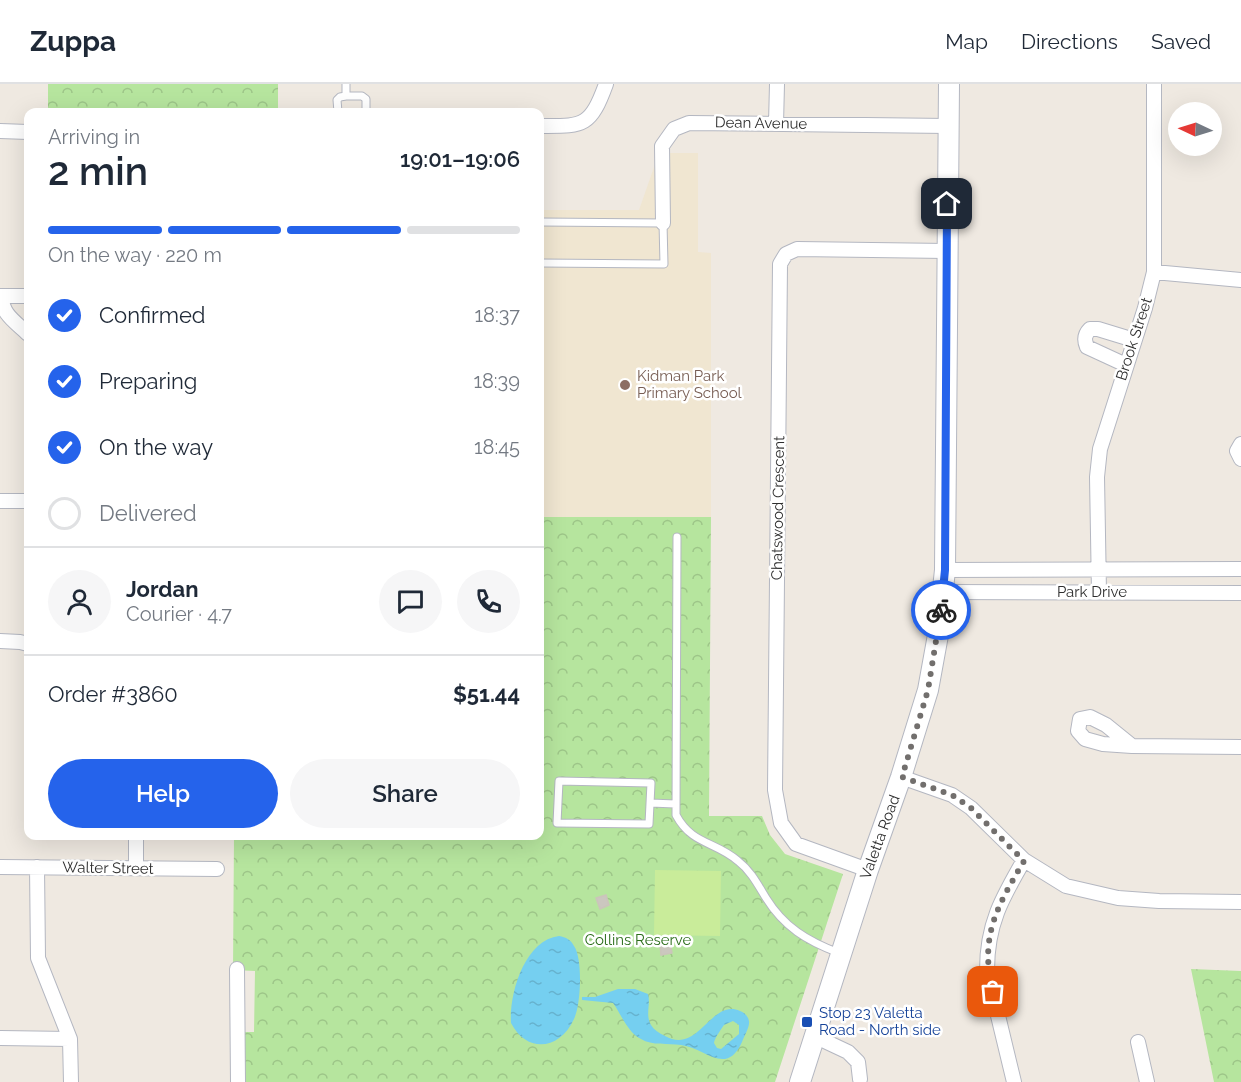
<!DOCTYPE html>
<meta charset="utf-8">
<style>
body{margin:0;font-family:Raleway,sans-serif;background:#f6f6f7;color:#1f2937;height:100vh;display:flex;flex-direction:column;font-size:22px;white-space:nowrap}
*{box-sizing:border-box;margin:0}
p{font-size:20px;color:#747a83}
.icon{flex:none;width:33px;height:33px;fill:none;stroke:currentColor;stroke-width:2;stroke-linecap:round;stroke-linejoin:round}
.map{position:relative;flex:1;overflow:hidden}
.panel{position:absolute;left:24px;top:24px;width:520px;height:732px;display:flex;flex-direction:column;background:#fff;border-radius:12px;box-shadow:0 6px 24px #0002}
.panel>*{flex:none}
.needle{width:39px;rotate:274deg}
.buttons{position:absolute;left:1168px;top:18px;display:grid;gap:12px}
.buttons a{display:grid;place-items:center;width:54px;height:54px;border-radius:50%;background:#fff;box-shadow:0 6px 24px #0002;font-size:30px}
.pin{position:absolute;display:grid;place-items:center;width:51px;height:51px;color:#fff;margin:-26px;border-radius:12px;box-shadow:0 3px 9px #0006}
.courier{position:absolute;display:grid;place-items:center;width:60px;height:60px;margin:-30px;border:4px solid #2563eb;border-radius:50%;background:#fff;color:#222;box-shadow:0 2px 8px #0007}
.summary em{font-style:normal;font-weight:600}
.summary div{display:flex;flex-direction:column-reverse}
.summary{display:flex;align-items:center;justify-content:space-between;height:102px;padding:0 24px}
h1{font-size:39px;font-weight:600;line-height:45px}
.bar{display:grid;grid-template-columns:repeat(4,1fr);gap:9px 6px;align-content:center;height:72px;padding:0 24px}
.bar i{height:8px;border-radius:4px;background:#e0e1e3}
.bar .on{background:#2563eb}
.bar p{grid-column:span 4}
.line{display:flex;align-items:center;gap:15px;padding:0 24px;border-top:2px solid #e0e1e3}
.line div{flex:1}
.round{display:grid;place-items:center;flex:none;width:63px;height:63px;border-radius:32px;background:#f6f6f7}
ol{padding:0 24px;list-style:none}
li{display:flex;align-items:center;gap:18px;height:66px}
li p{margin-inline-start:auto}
li .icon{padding:6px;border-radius:50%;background:#2563eb;color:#fff;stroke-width:4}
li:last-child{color:#747a83}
li i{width:33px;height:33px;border:3px solid #e0e1e3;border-radius:50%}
.primary-button{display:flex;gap:12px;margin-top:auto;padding:12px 24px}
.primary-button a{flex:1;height:69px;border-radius:36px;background:#2563eb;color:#fff;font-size:24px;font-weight:600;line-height:69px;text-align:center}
.primary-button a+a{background:#f6f6f7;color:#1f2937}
header{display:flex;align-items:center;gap:36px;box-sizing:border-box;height:84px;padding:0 30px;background:#fff;border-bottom:2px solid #e0e1e3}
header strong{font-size:28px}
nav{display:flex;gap:33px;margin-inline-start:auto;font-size:21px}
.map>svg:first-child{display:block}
.education{fill:#f0e6d1}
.forest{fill:url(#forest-crowns)}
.pitch{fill:#c9ec9a}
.water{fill:url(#water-ripples);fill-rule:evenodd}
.building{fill:#cbc7bf;stroke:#cbc5ba;stroke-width:1.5}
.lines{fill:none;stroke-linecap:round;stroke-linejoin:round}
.lane-casing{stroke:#b4b7c1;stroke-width:9}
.street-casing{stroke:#b4b7c1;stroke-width:16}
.secondary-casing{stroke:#b4b7c1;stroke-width:22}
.lane{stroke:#fff;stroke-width:7}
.street{stroke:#fff;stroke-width:14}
.secondary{stroke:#fff;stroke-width:20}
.done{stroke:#726f6d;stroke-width:6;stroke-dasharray:0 10.8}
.route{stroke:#2563eb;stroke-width:8}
.education-dot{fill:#8d6e63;stroke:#fff;stroke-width:2}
.transit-dot{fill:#1a4fb4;stroke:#fff;stroke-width:2}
.labels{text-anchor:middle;stroke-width:5;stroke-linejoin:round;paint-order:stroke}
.street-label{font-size:15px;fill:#2e2e2e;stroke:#fff}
.education-label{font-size:15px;fill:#785e54;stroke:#fff;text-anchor:start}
.park-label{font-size:15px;fill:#2c6e1b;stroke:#fff}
.transit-label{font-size:15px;fill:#164399;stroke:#fff;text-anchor:start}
</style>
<header>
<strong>Zuppa</strong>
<nav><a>Map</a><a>Directions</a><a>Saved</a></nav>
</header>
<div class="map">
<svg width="1241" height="998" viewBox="0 0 1241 998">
<defs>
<pattern id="forest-crowns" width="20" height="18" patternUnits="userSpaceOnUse" patternTransform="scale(1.5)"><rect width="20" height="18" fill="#b6e59e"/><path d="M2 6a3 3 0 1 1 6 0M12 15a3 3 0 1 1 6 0" fill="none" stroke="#9dc588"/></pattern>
<pattern id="water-ripples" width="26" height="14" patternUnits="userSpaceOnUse" patternTransform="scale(1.5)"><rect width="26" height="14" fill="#75cff0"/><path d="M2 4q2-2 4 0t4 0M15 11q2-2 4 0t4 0" fill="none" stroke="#66b2ce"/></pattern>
</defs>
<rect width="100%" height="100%" fill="#efe9e1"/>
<path class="education" d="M659,69H698V168L711,169V433H540V126H639Z"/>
<path class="forest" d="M48,0H278V28H48Z
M540,433H711L709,732H762L770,751L785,770L843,790L775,998H244V948H254L255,887L233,886L234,752H540Z
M1191,885L1241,887V998H1214Z"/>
<path class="pitch" d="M655,786L721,787L720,852L654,851Z"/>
<path class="water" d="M559,852C566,853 571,856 574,862C583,875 581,921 574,935C560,966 527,970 511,939C509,909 525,856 559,852Z
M618,905H635L648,910C651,920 645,931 651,941C654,946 659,949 665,952C699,971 711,914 740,927C744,928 748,932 749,937C750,943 744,952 742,958C726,993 706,964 681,961C668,959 652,962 641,955C628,949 621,930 613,919L582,916V913H595ZM733,937L739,941V950L721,965L717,964L714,959C714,955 722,944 724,941Z"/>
<path class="building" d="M606,811L609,821L600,825L596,814Z
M670,859L672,869L661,871L660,860Z"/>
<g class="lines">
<g class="lane-casing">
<path id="lane" d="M346,12H362L366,15V28
M338,28L337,16L340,13L346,12V0
M540,138L663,139L664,180L540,179
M677,453L676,731C692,761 715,757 738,777C751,787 758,801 766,814C784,843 807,857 839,869
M559,697L651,699L649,740L557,739Z
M651,719L675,720"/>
</g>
<g class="street-casing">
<path id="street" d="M776,40L777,0
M540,42C583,42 590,44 606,0
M0,47L28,48
M663,139L662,62L674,45L689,39L948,42
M1154,188L1241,196
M0,212H28
M2,212C1,230 16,238 28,250
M1126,281L1087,263C1084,256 1084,251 1090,245H1098L1134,256
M1241,360L1237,367L1241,375
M0,417H28
M945,486L1241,485
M942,508L1241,509
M1099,508L1097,393L1100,365L1145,224L1154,188V0
M0,557L20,558L28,560
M1132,662L1106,641L1090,633L1080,635L1078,647L1085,655L1103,660L1132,662L1241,663
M901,693L952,711L971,724L1024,776L1066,802L1118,814L1159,817L1241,818
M0,783L217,785
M37,783L38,874L70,955L71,998
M136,784V752
M868,786L796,760L781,739L775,706L780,180L786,170L797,165L947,167
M237,885L238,998
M814,952L848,968L858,978L860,995
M0,954L70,955
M1138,958L1147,998
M1014,998L987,886C987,840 1002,814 1024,776"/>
</g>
<g class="secondary-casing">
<path id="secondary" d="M800,998L868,786L901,693L928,606L938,551L945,486L949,0"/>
</g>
<use href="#lane" class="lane"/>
<use href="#street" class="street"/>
<use href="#secondary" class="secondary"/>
</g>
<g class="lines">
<path class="done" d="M941,526L928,606L902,693L952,711L971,724L1024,777C997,823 979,852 993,908"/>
<path class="route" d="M941,526L945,486L947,120"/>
</g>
<circle class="education-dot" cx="625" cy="301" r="6"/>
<rect class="transit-dot" x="801" y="932" width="12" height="12" rx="3"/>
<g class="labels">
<g class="street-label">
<text transform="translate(761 39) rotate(1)" y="5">Dean Avenue</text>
<text transform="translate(1134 255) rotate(-72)" y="5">Brook Street</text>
<text transform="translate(778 424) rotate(-89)" y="5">Chatswood Crescent</text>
<text x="1092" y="513">Park Drive</text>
<text transform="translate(880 753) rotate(-70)" y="5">Valetta Road</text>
<text transform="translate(108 784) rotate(1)" y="5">Walter Street</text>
</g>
<g class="education-label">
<text x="637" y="297">Kidman Park<tspan x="637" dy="17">Primary School</tspan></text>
</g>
<g class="park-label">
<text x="638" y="861">Collins Reserve</text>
</g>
<g class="transit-label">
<text x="819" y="934">Stop 23 Valetta<tspan x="819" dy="17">Road - North side</tspan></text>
</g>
</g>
</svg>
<div class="buttons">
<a><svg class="needle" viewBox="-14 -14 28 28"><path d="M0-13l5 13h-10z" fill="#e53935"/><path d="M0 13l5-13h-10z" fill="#747a83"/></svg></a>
</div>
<div class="pin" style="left:993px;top:908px;background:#ea580c"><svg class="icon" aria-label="bag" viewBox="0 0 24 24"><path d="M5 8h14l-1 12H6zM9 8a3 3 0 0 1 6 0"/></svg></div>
<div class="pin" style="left:947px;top:120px;background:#1f2937"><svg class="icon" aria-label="home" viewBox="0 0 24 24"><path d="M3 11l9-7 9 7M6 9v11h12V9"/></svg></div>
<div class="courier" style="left:941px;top:526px"><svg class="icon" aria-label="bike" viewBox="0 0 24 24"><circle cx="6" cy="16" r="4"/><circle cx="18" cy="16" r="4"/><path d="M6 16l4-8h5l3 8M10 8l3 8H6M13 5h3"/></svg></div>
<section class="panel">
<div class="summary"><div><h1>2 min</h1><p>Arriving in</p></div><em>19:01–19:06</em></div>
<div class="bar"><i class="on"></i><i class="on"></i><i class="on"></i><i></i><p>On the way · 220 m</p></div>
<ol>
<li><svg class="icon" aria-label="check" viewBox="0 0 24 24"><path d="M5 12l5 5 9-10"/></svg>Confirmed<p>18:37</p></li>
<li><svg class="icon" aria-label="check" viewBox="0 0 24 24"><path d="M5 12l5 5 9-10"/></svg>Preparing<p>18:39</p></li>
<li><svg class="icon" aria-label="check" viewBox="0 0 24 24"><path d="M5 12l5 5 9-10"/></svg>On the way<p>18:45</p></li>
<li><i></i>Delivered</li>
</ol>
<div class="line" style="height:108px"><a class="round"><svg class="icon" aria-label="person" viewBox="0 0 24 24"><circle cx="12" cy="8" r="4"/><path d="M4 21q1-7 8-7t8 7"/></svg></a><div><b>Jordan</b><p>Courier · 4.7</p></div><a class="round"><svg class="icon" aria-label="chat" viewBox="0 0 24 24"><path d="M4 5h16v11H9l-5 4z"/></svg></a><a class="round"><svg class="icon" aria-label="phone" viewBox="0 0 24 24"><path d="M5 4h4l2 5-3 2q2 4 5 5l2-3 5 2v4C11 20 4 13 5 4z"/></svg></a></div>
<div class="line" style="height:78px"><div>Order #3860</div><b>$51.44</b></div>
<div class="primary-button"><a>Help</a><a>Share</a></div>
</section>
</div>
